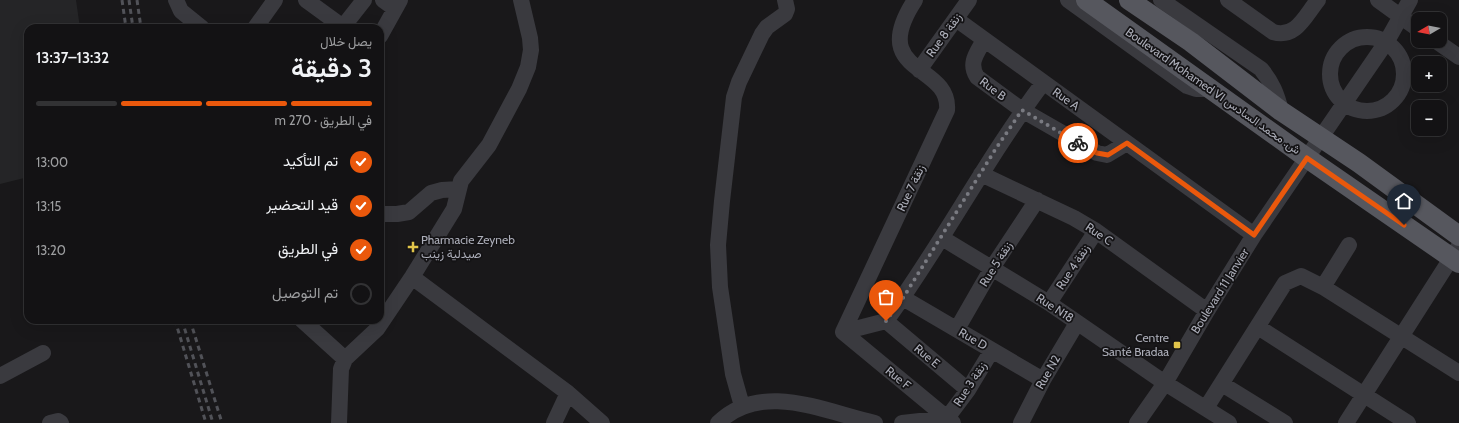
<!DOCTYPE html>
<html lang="ar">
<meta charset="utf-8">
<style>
body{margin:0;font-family:Cabin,Vazirmatn,sans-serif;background:#1c1b1d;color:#f1f3f6;direction:rtl;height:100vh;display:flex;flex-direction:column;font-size:15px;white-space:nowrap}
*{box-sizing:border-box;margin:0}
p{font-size:13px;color:#9d9ea0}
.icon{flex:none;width:22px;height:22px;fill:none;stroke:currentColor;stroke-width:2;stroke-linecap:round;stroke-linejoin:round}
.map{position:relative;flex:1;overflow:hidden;direction:ltr}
.panel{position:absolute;left:24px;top:24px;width:360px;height:300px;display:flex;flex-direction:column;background:#131214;border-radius:12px;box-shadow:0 4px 16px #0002,0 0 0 1px #323234;direction:rtl}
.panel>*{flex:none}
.needle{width:26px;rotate:260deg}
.fabs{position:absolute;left:1411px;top:12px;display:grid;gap:8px}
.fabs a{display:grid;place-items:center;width:36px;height:36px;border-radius:8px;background:#131214;box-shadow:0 4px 16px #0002,0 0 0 1px #323234;font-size:20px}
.pin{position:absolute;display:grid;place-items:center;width:34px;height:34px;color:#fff;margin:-41px -17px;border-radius:50% 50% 50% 0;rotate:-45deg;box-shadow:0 0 4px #0007}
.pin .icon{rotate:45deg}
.courier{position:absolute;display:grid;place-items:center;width:40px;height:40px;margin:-20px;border:3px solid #ea580c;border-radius:50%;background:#fff;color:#222;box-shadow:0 1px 5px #0007}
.head em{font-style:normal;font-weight:600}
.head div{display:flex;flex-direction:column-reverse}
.head{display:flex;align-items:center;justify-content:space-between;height:68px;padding:0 12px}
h1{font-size:26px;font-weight:600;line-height:30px}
.bar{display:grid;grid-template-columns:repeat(4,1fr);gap:6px 4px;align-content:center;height:48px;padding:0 12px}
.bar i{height:5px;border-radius:3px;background:#323234}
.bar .active{background:#ea580c}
.bar p{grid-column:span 4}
ol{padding:0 12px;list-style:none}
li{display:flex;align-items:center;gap:12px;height:44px}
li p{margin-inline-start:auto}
li .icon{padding:4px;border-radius:50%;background:#ea580c;color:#fff;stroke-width:4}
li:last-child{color:#9d9ea0}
li i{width:22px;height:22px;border:2px solid #323234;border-radius:50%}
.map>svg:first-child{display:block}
.built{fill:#252527}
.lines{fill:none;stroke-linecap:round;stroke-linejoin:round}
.minor{stroke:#3a3a3f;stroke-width:16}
.major{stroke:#56575e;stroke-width:20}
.rail{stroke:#515258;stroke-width:3;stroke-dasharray:5 4;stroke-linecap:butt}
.done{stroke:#797a81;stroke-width:4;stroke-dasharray:0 7.2}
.route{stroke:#ea580c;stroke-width:5}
.poi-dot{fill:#e0c44a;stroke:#141315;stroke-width:1.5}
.labels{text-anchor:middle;stroke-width:3.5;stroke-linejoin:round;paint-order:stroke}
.street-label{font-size:12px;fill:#acaeb9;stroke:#141315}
.poi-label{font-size:12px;fill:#acaeb9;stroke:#141315;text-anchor:start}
</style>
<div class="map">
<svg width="1459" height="423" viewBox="0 0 1459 423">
<rect width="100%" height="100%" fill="#19181a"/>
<path class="built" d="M0,0H76L80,28H28V177L0,184Z"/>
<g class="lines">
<path class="minor" d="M176,0L181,11L202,28
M306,0L343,27
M383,0L394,8
M1068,0L1187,86L1196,89H1211
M1161,0L1261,69C1272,82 1277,94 1281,111
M1228,0L1273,32C1296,39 1305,16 1318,0
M1378,0L1418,29
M956,19L1254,235
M255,28L275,0
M342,28L364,0
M380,36L400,0
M1330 74a37 37 0 1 1 74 0a37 37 0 1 1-74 0Z
M984,40C977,53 968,63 977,77L1022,110L1097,153L1107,155L1127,143
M1436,41L1459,57
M919,70L969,0
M981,174L1074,218L1096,231L1207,311
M380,214H397L409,212L431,193L442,190L459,189
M942,238L1049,303L1165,383L1229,423
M412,277L568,393L602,423
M1323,287L1349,245
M903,298L1043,380
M1049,303L1096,231
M302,320L345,359
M886,321C942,244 986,159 1043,83
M886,321L968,390
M1258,327L1408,423
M957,329L992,268L1037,200
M843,332L947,110C951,63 866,75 915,0
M843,332L953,423
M843,332L886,321
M0,376L43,353
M1222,384L1285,423
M742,406L733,374L720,287L718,245L722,201L734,97L739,82L762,34L767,27L785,14L787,9L785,0
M1206,408L1285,283L1301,276L1323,287L1459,373
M50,423L58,421L61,423
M339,423L341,369L345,359L377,329L412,277L454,209L461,181L489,145L519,89L528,67L531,50L530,38L521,0
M554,423L568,393
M718,423C762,380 825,412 875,423
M902,423L947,418L968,390L992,350
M1021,423L1043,380L1077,323
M1137,423L1165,383L1207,311L1254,235L1387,41L1410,0
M1346,423L1459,246"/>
<path class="major" d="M1086,0L1307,158L1459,263
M1129,0L1191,42L1281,111L1359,163L1459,236"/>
<path class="rail" d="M122,0L126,28
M129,0L133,28
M137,0L141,28
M175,320L206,423
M182,320L213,423
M190,320L222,423"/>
</g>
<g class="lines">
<path class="done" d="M886,321L903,298L995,150L1022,110L1078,143"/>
<path class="route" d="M1078,143L1097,153L1108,155L1127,143L1254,235L1307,158L1404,225"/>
</g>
<g class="poi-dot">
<path d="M411 241h4v4h4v4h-4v4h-4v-4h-4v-4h4z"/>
<rect x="1173" y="341" width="8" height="8" rx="2"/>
</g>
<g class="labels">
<g class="street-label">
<text transform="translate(944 35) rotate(-54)" y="4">Rue 8 زنقة</text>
<text transform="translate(993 89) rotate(37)" y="4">Rue B</text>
<text transform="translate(1213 91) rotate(35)" y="4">Boulevard Mohamed VI ش. محمد السادس</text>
<text transform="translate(1066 99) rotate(35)" y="4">Rue A</text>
<text transform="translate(911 188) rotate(-65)" y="4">Rue 7 زنقة</text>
<text transform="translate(1099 234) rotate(34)" y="4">Rue C</text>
<text transform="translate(996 264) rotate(-58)" y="4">Rue 5 زنقة</text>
<text transform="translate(1073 267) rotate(-57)" y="4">Rue 4 زنقة</text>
<text transform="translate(1220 291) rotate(-58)" y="4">Boulevard 11 Janvier</text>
<text transform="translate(1055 308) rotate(33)" y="4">Rue N18</text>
<text transform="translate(973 339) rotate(30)" y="4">Rue D</text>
<text transform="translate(927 356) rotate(40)" y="4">Rue E</text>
<text transform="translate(1048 372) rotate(-60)" y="4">Rue N2</text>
<text transform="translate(898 378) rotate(39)" y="4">Rue F</text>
<text transform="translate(970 384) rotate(-57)" y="4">Rue 3 زنقة</text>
</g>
<g class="poi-label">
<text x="421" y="244">Pharmacie Zeyneb<tspan x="421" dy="14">صيدلية زينب</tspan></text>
<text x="1169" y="342" text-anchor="end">Centre<tspan x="1169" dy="14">Santé Bradaa</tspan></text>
</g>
</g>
</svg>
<div class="fabs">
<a><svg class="needle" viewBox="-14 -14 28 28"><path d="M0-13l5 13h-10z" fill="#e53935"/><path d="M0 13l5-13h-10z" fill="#9d9ea0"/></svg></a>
<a>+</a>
<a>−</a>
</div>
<div class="pin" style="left:886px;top:321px;background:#ea580c"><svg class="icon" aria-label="bag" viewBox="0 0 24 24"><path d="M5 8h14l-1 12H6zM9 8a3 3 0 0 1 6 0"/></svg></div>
<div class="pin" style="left:1404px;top:225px;background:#1f2937"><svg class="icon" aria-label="home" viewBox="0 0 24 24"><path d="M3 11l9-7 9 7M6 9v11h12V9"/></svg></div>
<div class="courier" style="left:1078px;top:143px"><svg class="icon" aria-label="bike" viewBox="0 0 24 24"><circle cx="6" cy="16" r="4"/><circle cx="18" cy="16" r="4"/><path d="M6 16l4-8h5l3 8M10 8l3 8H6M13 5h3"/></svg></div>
<section class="panel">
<div class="head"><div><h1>3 دقيقة</h1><p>يصل خلال</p></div><em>13:32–13:37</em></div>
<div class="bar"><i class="active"></i><i class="active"></i><i class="active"></i><i></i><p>في الطريق · 270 m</p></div>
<ol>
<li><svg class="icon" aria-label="check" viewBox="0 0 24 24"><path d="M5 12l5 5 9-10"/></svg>تم التأكيد<p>13:00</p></li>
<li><svg class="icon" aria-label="check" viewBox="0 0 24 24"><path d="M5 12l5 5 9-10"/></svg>قيد التحضير<p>13:15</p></li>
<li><svg class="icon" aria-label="check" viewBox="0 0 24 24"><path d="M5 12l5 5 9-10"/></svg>في الطريق<p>13:20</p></li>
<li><i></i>تم التوصيل</li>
</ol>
</section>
</div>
